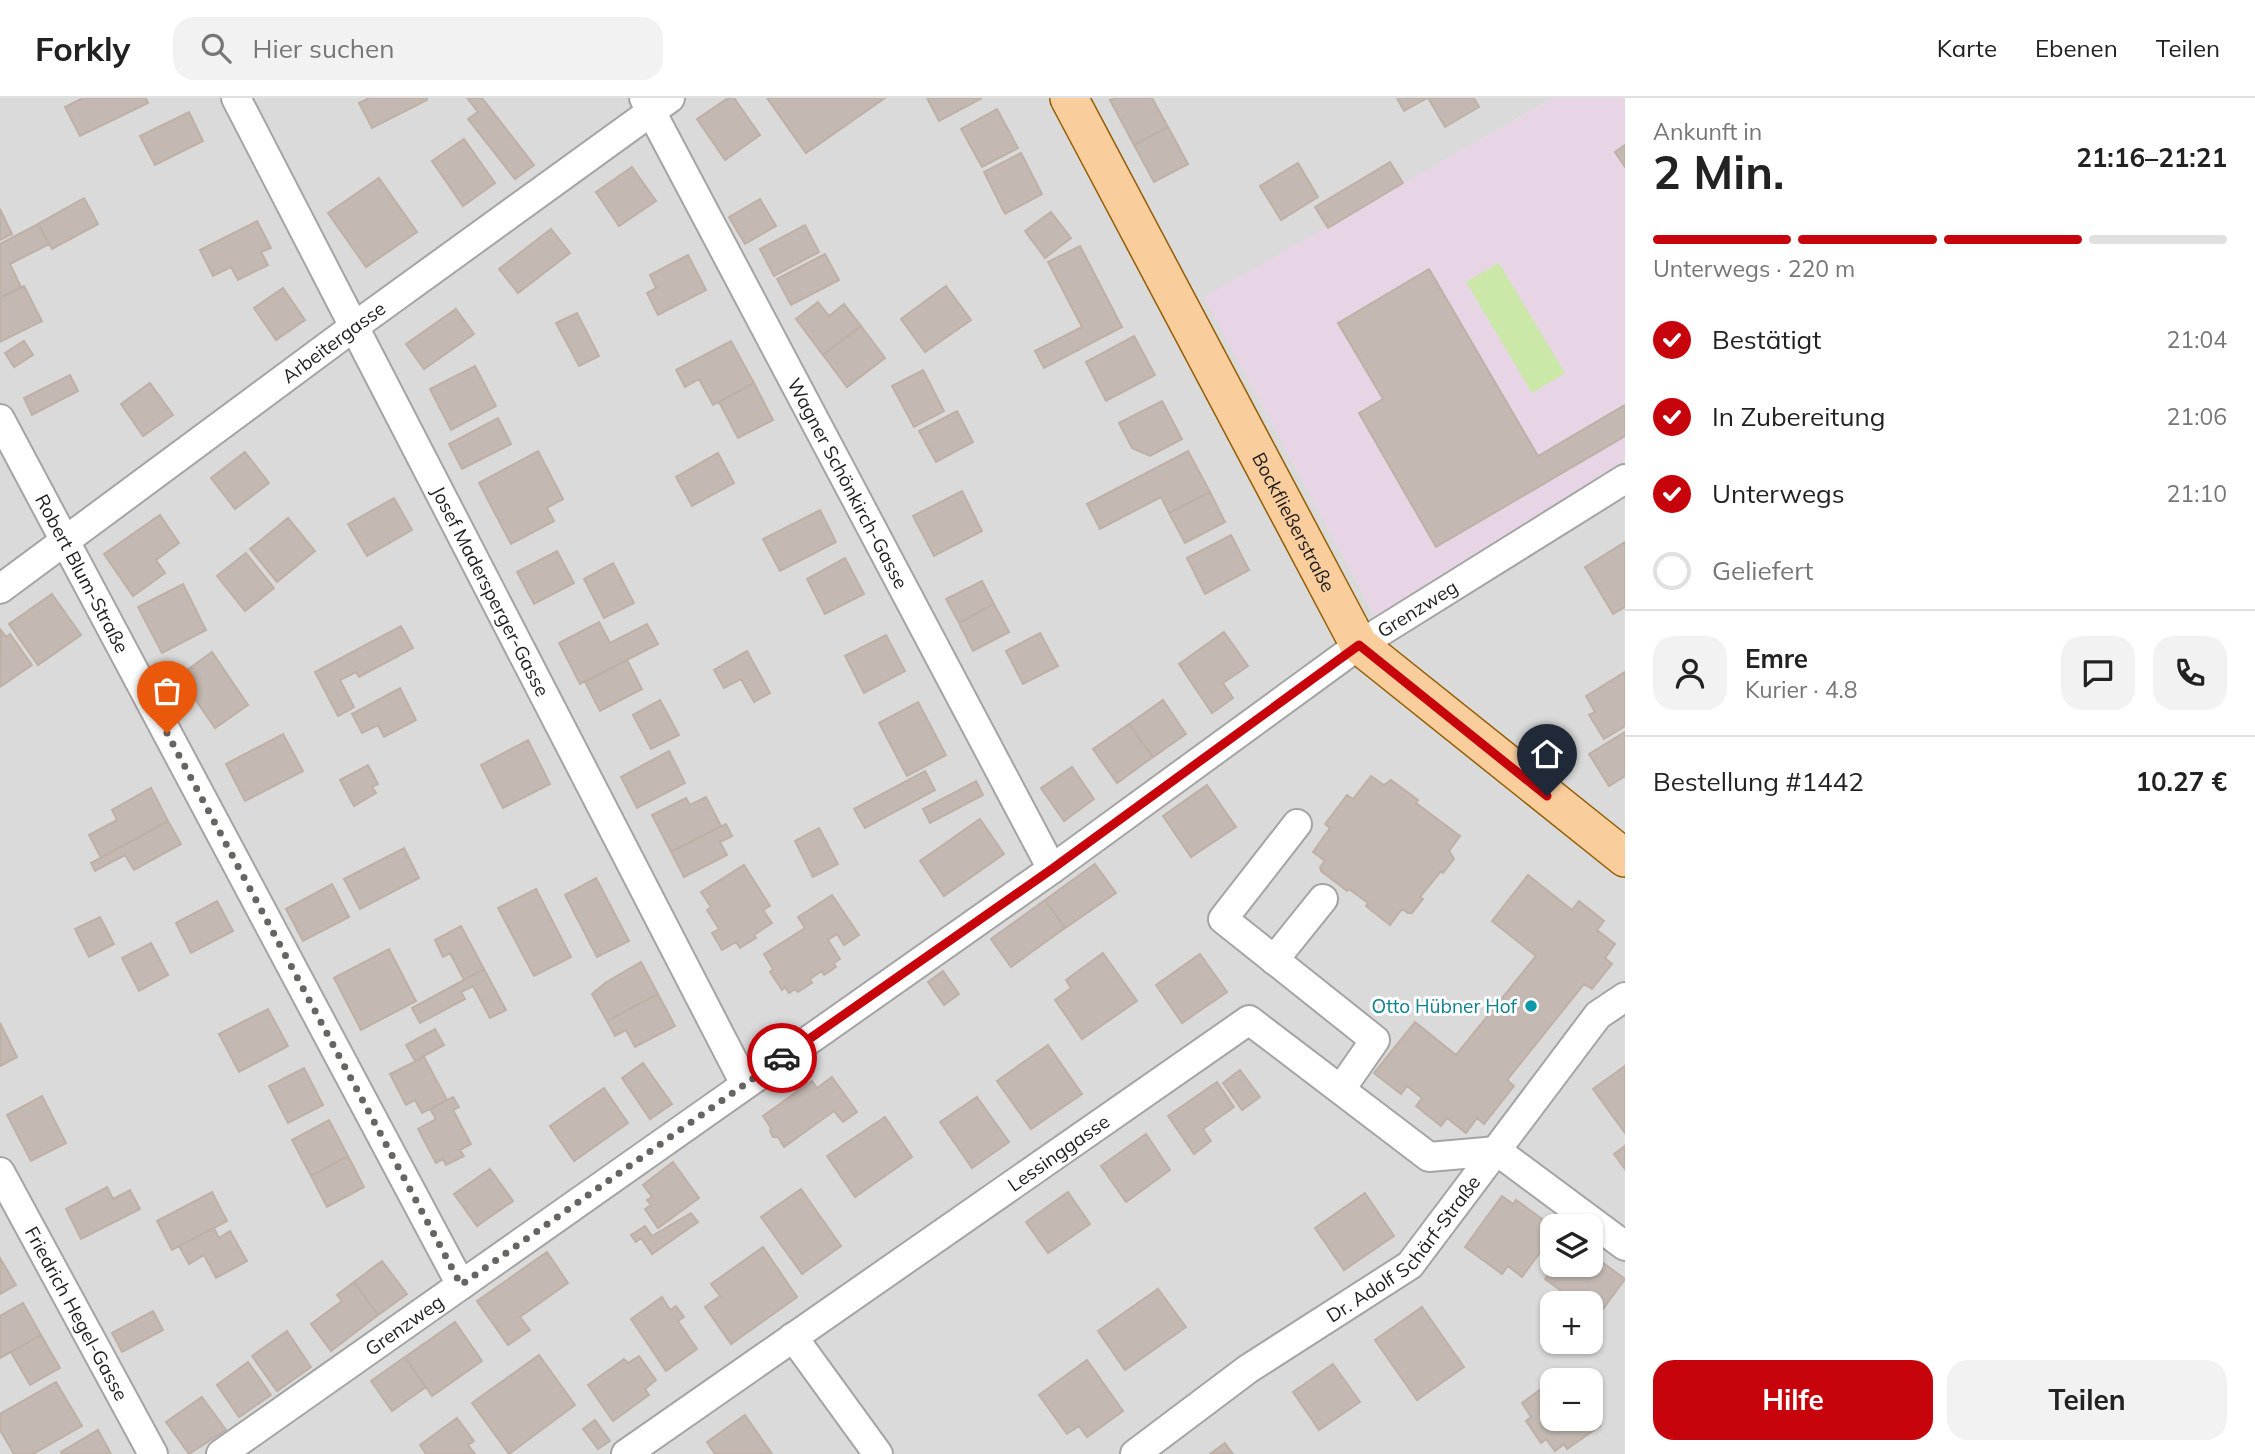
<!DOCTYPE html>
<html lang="de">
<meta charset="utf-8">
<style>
body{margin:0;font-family:Mulish,sans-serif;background:#f2f2f2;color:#222;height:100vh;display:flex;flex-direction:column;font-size:26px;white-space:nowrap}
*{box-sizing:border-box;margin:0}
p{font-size:23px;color:#767676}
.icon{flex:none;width:38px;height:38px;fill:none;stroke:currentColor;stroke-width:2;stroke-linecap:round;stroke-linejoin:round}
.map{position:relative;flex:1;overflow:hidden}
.sheet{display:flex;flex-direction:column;background:#fff;width:630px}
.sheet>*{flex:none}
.buttons{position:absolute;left:1540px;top:1116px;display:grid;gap:14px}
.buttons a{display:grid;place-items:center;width:63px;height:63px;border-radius:14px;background:#fff;box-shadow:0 2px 5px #0004;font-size:35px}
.pin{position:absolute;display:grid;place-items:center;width:60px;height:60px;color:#fff;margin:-72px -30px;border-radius:50% 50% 50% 0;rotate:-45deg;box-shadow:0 0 7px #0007}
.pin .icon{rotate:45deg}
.courier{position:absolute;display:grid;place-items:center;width:70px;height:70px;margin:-35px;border:5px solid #c7030c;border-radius:50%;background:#fff;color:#222;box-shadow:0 2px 9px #0007}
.headline em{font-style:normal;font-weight:700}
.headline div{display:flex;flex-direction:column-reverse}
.headline{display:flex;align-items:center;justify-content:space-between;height:119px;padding:0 28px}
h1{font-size:46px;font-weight:700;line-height:52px}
.bar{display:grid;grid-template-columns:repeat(4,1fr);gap:10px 7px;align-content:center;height:84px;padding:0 28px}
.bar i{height:9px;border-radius:5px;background:#e0e0e0}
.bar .selected{background:#c7030c}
.bar p{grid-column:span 4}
.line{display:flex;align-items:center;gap:18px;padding:0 28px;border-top:2px solid #e0e0e0}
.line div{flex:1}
.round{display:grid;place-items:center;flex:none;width:74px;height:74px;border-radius:21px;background:#f2f2f2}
ol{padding:0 28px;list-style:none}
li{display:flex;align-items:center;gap:21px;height:77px}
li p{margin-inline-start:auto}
li .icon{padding:7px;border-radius:50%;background:#c7030c;color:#fff;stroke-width:4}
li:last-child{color:#767676}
li i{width:38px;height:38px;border:4px solid #e0e0e0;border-radius:50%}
.action{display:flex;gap:14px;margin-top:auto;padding:14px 28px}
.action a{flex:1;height:80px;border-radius:21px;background:#c7030c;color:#fff;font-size:28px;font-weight:700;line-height:80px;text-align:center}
.action a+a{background:#f2f2f2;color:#222}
header{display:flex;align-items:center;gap:42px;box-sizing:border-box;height:98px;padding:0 35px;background:#fff;border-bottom:2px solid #e0e0e0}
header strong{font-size:33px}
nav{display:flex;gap:38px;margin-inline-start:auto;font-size:24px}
.search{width:490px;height:63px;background:#f2f2f2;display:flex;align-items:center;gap:18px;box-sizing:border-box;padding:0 24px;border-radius:21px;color:#767676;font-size:26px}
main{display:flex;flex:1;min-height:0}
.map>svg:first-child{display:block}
.residential{fill:#dbdada;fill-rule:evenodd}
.industrial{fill:#e7d5e5}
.grass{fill:#cbe8a9}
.building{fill:#c3b9b2;stroke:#bfb0a6;stroke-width:2}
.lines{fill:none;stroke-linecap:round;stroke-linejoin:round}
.minor-casing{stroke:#a4a4a4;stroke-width:32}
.major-casing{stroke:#945d02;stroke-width:40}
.minor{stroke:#fff;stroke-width:28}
.major{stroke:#facd9c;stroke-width:37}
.done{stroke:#666562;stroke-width:7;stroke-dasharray:0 12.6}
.route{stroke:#c7030c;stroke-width:9}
.culture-dot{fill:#0f9aa8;stroke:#fff;stroke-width:2.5}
.labels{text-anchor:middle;stroke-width:6;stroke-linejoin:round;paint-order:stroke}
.street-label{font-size:19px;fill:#1d1d1d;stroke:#fff}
.culture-label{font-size:19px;fill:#0d838f;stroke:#fff;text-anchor:end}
</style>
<header>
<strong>Forkly</strong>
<div class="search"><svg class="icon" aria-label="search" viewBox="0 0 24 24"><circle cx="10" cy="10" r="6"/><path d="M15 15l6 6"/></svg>Hier suchen</div>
<nav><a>Karte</a><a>Ebenen</a><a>Teilen</a></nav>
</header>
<main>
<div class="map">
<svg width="1625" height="1356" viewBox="0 0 1625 1356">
<rect width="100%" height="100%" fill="#eeeae3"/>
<path class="residential" d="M0,0H1553L1205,200L1375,518L1625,362V1356H0ZM1552,1129H1591V1167H1552ZM1552,1206H1591V1244H1552ZM1552,1283H1591V1321H1552Z"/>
<path class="industrial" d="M1553,0H1625V362L1375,518L1204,199Z"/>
<path class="grass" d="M1499,165L1565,275L1532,295L1466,184Z"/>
<path class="building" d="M83,0H146L148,5L80,38L65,9Z
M369,0H427V2L372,30L359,5Z
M467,0H482L534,67L515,81L468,21L478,14Z
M728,0H734L760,37L725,62L697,21Z
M767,0H885L806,55Z
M927,0H982L939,23Z
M1115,0H1152L1168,29L1134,47L1110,2Z
M1397,0H1427L1404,13Z
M1428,0H1474L1479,9L1445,29Z
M997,11L1018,50L982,69L961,31Z
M189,14L203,43L155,67L140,38Z
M1168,29L1188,66L1154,84L1134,47Z
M464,41L495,85L463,108L432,63Z
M1625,47V69L1615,54Z
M1021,55L1042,96L1005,116L984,74Z
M1390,64L1403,85L1328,130L1315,109Z
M1298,65L1318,99L1281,122L1260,88Z
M632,69L656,103L619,128L596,94Z
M379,80L417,134L366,169L328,115Z
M84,100L98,126L52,151L38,126Z
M760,101L776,128L745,146L729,119Z
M0,111L12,136L0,142Z
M1051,114L1071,140L1045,160L1025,133Z
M257,123L271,150L261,154L268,167L238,182L231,169L213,178L200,152Z
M38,126L49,146L10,166L21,189L0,200V146Z
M805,127L819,154L774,178L760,151Z
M551,131L570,155L518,195L499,171Z
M1080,148L1122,229L1044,270L1035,253L1082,229L1048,164Z
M825,156L839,182L791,207L777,181Z
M688,157L706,192L658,217L647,195L656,190L650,177Z
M1429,171L1538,358L1625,307V338L1436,449L1359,315L1383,301L1338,225Z
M24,188L42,223L0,244V200Z
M946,188L971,222L925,254L901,221Z
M283,190L305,222L276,242L254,210Z
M818,204L829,218L844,206L861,228L823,257L796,221Z
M456,211L474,236L424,271L406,246Z
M577,215L599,258L579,268L556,225Z
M861,228L885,260L847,289L823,257Z
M1134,238L1155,277L1106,303L1086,264Z
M24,243L33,257L14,269L5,255Z
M731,243L754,285L713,307L699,281L685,289L676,272Z
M475,268L496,308L451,332L430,291Z
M923,272L944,313L914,329L892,288Z
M70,277L78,293L32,317L24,300Z
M150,285L173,317L143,338L121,306Z
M754,285L773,322L738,340L719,304Z
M1162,303L1182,341L1150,358L1132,350L1119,325Z
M957,313L973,344L936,364L919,333Z
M498,320L511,346L462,371L449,346Z
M538,353L563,401L547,410L554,423L511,446L479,385Z
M1188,353L1210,394L1169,415L1161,399L1100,431L1087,406Z
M245,354L269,385L235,411L211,380Z
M718,355L734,385L692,408L676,379Z
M962,393L982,433L934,458L913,418Z
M1210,394L1225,424L1185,445L1169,415Z
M394,400L412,432L367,458L348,426Z
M820,412L836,444L780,473L763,441Z
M160,417L179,445L156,462L165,475L133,498L104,456Z
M288,420L315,453L277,484L250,451Z
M1231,437L1249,472L1205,496L1187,460Z
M1625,444V509L1613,516L1585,469Z
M557,453L574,485L534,506L517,474Z
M246,455L274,490L245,513L217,478Z
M845,460L864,496L825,516L807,481Z
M613,465L634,505L604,520L584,481Z
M982,483L994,506L959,525L946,501Z
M183,486L206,532L162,555L138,509Z
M52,496L81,537L38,567L9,526Z
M994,506L1009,534L973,553L959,525Z
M599,524L610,545L647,526L658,546L580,586L559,545Z
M401,528L413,550L359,579L356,574L340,582L354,609L338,618L315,574Z
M1,532L6,539L10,536L32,567L0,589Z
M1224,534L1248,568L1223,585L1233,600L1212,615L1179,566Z
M1040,535L1058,568L1023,586L1006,553Z
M886,537L905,573L864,595L845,558Z
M747,553L770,595L754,604L741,581L724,590L714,572Z
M212,554L248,607L215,630L179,578Z
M627,562L642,591L600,613L585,584Z
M1625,574V628L1604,641L1589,617L1595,614L1586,598Z
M400,590L416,622L384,639L378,627L362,635L352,616Z
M660,602L679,637L651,651L633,617Z
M1163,602L1186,636L1153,659L1129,626Z
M918,604L946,657L907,678L879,625Z
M1129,626L1153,659L1117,685L1093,651Z
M1625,634V678L1609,688L1589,656Z
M283,636L303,673L245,703L226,666Z
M528,642L550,686L503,710L481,667Z
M669,653L685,685L637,710L621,679Z
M368,667L378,686L372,689L376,695L354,708L340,682Z
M1072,669L1094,701L1064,723L1041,690Z
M925,673L935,692L865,730L854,711Z
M1371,678L1384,687L1391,682L1418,702L1416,705L1460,738L1449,753L1454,761L1443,775L1441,773L1420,799L1423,801L1412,815H1408L1402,811L1390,827L1366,808L1368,805L1349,791L1347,793L1321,773L1320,769L1325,763L1313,754L1330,730L1325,726L1347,697L1353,701Z
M976,683L983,697L930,725L923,711Z
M1207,687L1236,729L1191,759L1163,718Z
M151,690L168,723L101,760L89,737L117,722L112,712Z
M706,699L721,728L671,754L652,717L686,700L690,707Z
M980,721L1004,756L944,798L920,763Z
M168,723L181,746L134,772L125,757L95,773L91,765Z
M726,726L732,738L720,744L727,757L684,779L671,754Z
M819,730L838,766L813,779L795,743Z
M404,750L419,780L360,811L344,781Z
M1095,766L1116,795L1065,830L1045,802Z
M744,767L770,808L763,812L772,825L754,837L756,840L740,850L736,844L722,852L712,835L719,831L707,812L711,809L701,794Z
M1528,777L1572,812L1579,803L1604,823L1597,832L1615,846L1605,860L1612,866L1592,891L1584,886L1507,982L1514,988L1484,1026L1477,1020L1466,1035L1447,1020L1441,1028L1416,1008L1422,1000L1407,988L1401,996L1374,975L1415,924L1456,957L1536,858L1492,823Z
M596,780L629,843L597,859L565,797Z
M332,786L349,819L303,843L286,811Z
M536,791L571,859L534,878L498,810Z
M832,797L859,837L844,847L837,836L828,842L840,861L834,865L836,869L824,877L822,873L810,881L812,885L798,894L795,891L789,895L785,889L782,892L770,874L773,871L764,856L805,830L798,819Z
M1045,802L1065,830L1011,869L991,841Z
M217,803L233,833L191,855L176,825Z
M100,819L114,846L89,859L75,831Z
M461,828L484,871L464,882L450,855L443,859L435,842Z
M151,845L168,877L139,893L122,860Z
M389,851L416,903L361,932L334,880Z
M1103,855L1137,903L1082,941L1055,902L1071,890L1066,882Z
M1200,856L1227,894L1182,925L1156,887Z
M641,864L658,896L607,923L592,896L605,885Z
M484,871L506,912L490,920L473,888L461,894L465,901L420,925L412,910Z
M943,873L959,896L944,907L928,884Z
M658,896L675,928L635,949L626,932L615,938L607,923Z
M268,911L288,948L239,974L219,936Z
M0,925L17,959L0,968Z
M435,931L444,947L415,963L406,947Z
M1048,947L1082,996L1031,1031L997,983Z
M424,959L447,1002L422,1015L415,1002L406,1007L390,976Z
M643,965L672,1006L650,1021L622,980Z
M1625,968V1035L1593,991Z
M304,970L323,1007L288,1025L269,988Z
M1240,972L1260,999L1242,1012L1223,985Z
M832,979L857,1014L843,1024L834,1013L784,1049L778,1039H773L770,1033L771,1030L763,1018L812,983L817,990Z
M1217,984L1234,1009L1203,1031L1211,1043L1194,1056L1168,1018Z
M604,990L628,1025L574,1063L550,1028Z
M42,998L66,1045L31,1063L7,1017Z
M453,999L459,1009L453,1012L471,1046L460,1052L464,1058L446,1067L443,1061L436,1065L418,1031L436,1021L430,1011Z
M977,999L1009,1044L972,1070L940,1024Z
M885,1019L912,1059L855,1099L827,1058Z
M329,1022L348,1058L311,1078L292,1042Z
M1146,1036L1170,1072L1126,1104L1101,1068Z
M1625,1048V1071L1614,1056Z
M348,1058L364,1089L327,1109L311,1078Z
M673,1064L699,1100L658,1130L645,1111L651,1107L647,1102L652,1099L643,1087Z
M490,1071L513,1103L477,1128L454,1096Z
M107,1089L113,1101L130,1092L140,1111L81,1141L66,1111Z
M801,1091L841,1148L802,1176L761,1119Z
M212,1094L227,1123L172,1152L157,1123Z
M1068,1094L1090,1126L1048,1155L1026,1124Z
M1365,1095L1394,1138L1344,1172L1315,1130Z
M1502,1098L1513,1106L1516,1102L1553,1129L1552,1138L1522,1179L1508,1168L1502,1176L1465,1149Z
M691,1115L698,1124L652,1156L641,1140L636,1144L631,1137L645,1128L652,1138Z
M214,1130L219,1140L230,1133L247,1163L216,1180L204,1157L189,1166L179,1148Z
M763,1149L797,1199L731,1246L705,1209L720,1198L711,1186Z
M547,1154L568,1185L520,1219L530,1232L508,1247L477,1203Z
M1591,1156L1625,1181L1597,1219L1591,1214V1206H1579L1545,1181L1555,1167H1591Z
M0,1160L16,1187L0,1196Z
M382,1163L407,1196L378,1217L354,1184Z
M354,1184L378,1217L331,1253L311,1226L342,1203L337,1197Z
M1158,1191L1186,1229L1125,1272L1098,1233Z
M662,1199L670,1212L676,1208L684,1219L678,1223L697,1251L666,1273L631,1221Z
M23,1205L41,1237L0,1260V1218Z
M1422,1209L1464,1269L1417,1302L1375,1242Z
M153,1213L163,1232L122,1254L112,1235Z
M455,1224L482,1263L432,1298L405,1259Z
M287,1233L311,1269L277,1293L252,1258Z
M41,1237L60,1270L30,1287L11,1254Z
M539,1257L575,1307L509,1356L472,1305Z
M639,1258L656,1282L645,1291L649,1297L613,1323L588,1287L624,1261L628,1265Z
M405,1259L426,1289L392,1313L371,1283Z
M1087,1262L1123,1313L1087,1339L1079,1328L1067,1336L1039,1297Z
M248,1264L271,1297L239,1319L217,1287Z
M1333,1266L1360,1304L1319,1332L1293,1294Z
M1552,1283V1321H1591V1315L1600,1328L1567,1351L1564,1346L1555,1353L1546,1341L1541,1345L1526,1323L1531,1319L1522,1305Z
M56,1284L82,1328L33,1356H14L0,1332V1316Z
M202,1299L226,1332L189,1356L166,1324Z
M745,1317L772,1356H715L707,1344Z
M457,1320L474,1343L468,1347L475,1356H426L420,1347Z
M595,1322L610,1343L598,1351L583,1331Z
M98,1332L111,1356H62L61,1354Z
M1225,1345L1233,1356H1210Z"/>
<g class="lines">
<g class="minor-casing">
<g id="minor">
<path id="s1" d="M236,0L745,986"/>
<path id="s2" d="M644,0L1052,771"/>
<path id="s3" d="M0,321L461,1187"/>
<path id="s4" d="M0,491L355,228L670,0"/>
<path d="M1297,726L1223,821L1375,942L1341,991"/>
<path d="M1274,862L1323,801"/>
<path id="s5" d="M0,1074L153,1356"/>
<path d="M793,1239L878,1356"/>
<path id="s6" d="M221,1356L1052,771L1359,547L1625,381"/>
<path id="s7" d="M626,1356L1249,922L1429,1059L1497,1053L1625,1148"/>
<path id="s8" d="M1135,1356L1248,1271L1410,1167L1598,917L1625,899"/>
</g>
</g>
<g class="major-casing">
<g id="major">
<path id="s9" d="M1069,0L1359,547L1625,760"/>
</g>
</g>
<use href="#minor" class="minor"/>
<use href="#major" class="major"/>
</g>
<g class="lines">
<path class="done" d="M167,635L461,1187L782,960"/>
<path class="route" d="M782,960L1052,771L1359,547L1547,698"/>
</g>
<circle class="culture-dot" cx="1531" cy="908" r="7"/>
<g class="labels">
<g class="street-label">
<text dy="7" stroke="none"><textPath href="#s4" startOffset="415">Arbeitergasse</textPath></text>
<text dy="7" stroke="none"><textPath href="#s2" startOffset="436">Wagner Schönkirch-Gasse</textPath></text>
<text dy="7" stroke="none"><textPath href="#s9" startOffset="480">Bockfließerstraße</textPath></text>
<text dy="7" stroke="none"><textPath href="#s3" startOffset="175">Robert Blum-Straße</textPath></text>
<text dy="7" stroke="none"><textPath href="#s1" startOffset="555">Josef Madersperger-Gasse</textPath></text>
<text dy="7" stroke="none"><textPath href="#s6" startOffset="1465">Grenzweg</textPath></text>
<text dy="7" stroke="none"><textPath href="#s7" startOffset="527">Lessinggasse</textPath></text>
<text dy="7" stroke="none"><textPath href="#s8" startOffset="340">Dr. Adolf Schärf-Straße</textPath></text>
<text dy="7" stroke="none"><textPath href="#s5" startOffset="161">Friedrich Hegel-Gasse</textPath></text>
<text dy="7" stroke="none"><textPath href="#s6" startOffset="224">Grenzweg</textPath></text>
</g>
<g class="culture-label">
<text x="1517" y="915">Otto Hübner Hof</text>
</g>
</g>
</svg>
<div class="buttons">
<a><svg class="icon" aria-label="layers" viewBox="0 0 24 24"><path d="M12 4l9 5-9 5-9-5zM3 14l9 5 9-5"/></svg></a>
<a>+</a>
<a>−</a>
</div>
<div class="pin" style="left:167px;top:635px;background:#ea580c"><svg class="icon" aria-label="bag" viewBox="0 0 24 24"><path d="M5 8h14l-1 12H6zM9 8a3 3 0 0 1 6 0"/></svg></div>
<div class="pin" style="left:1547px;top:698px;background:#1f2937"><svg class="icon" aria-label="home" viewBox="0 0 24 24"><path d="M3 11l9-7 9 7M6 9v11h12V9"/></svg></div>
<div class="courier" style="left:782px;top:960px"><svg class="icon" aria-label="car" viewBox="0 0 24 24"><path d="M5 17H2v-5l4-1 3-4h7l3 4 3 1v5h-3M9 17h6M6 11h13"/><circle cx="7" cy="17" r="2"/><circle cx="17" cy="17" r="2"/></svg></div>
</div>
<section class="sheet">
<div class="headline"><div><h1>2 Min.</h1><p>Ankunft in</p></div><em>21:16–21:21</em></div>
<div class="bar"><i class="selected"></i><i class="selected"></i><i class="selected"></i><i></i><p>Unterwegs · 220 m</p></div>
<ol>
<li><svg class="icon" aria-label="check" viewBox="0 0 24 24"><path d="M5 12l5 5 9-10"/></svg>Bestätigt<p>21:04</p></li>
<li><svg class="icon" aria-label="check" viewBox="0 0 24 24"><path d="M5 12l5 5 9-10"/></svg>In Zubereitung<p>21:06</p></li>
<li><svg class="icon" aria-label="check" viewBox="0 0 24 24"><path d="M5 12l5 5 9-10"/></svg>Unterwegs<p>21:10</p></li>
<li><i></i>Geliefert</li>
</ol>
<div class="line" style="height:126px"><a class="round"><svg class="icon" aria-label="person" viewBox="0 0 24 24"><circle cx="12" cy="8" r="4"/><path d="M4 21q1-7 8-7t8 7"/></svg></a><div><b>Emre</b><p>Kurier · 4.8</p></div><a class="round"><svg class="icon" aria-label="chat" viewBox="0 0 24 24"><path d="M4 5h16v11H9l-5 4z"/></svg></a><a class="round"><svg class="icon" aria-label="phone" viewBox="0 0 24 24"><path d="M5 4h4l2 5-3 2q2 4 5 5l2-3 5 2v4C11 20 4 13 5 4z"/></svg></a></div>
<div class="line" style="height:91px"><div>Bestellung #1442</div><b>10.27 €</b></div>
<div class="action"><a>Hilfe</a><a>Teilen</a></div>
</section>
</main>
